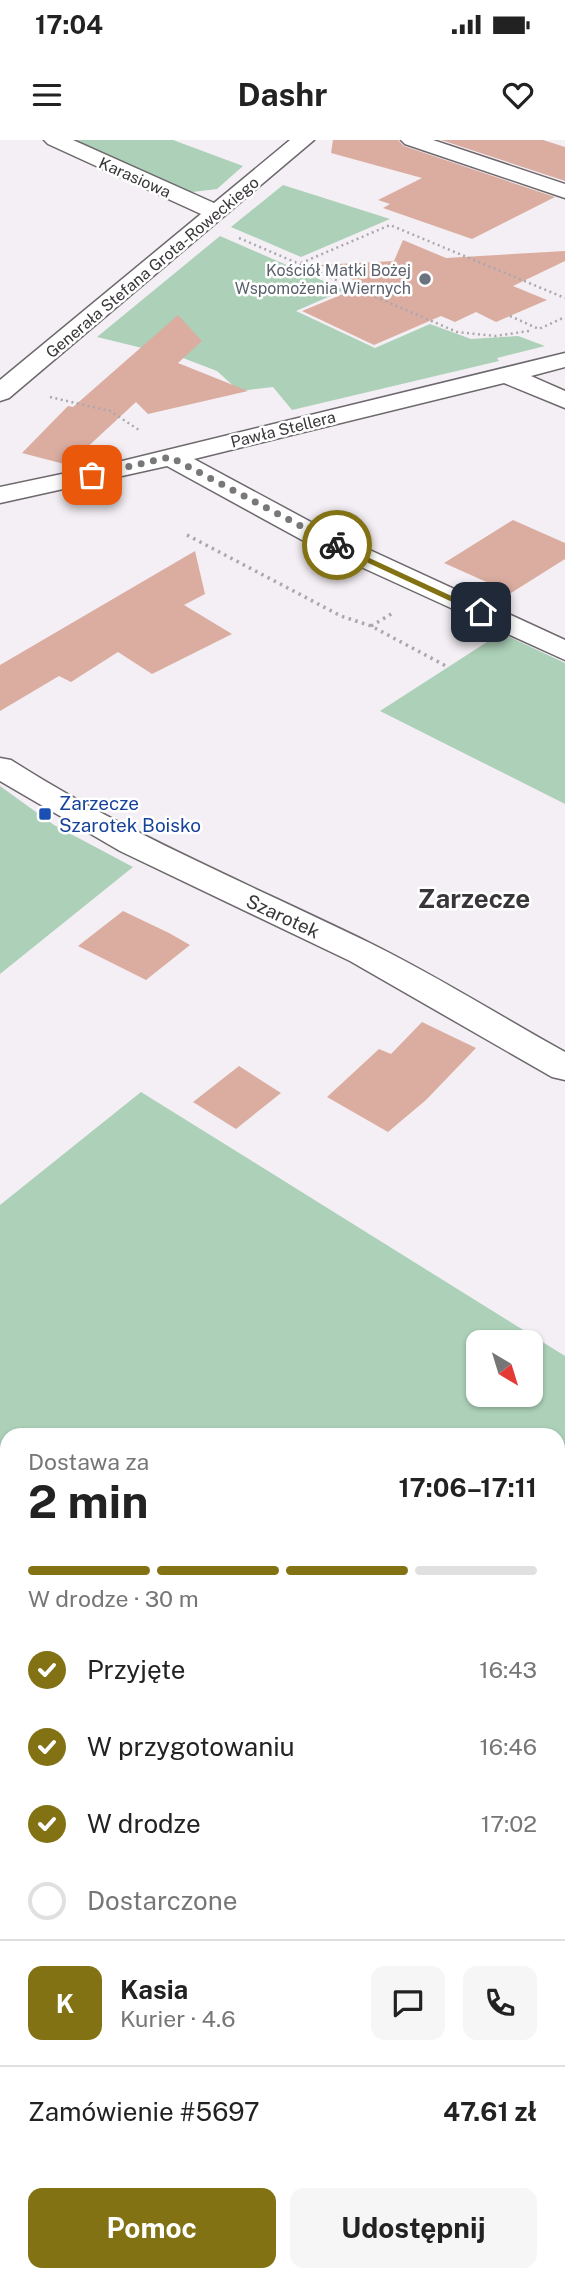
<!DOCTYPE html>
<html lang="pl">
<meta charset="utf-8">
<style>
body{margin:0;font-family:"Public Sans",sans-serif;background:#f6f6f6;color:#222;height:100vh;display:flex;flex-direction:column;font-size:26px;white-space:nowrap}
*{box-sizing:border-box;margin:0}
p{font-size:23px;color:#767676}
.icon{flex:none;width:38px;height:38px;fill:none;stroke:currentColor;stroke-width:2;stroke-linecap:round;stroke-linejoin:round}
.map{position:relative;flex:1;overflow:hidden}
.side{position:absolute;left:0px;top:1288px;width:565px;height:854px;display:flex;flex-direction:column;background:#fff;border-radius:21px 21px 0 0;box-shadow:0 2px 5px #0004}
.side>*{flex:none}
.needle{width:46px;rotate:142deg}
.fabs{position:absolute;left:466px;top:1190px;display:grid;gap:14px}
.fabs a{display:grid;place-items:center;width:77px;height:77px;border-radius:14px;background:#fff;box-shadow:0 2px 5px #0004;font-size:35px}
.pin{position:absolute;display:grid;place-items:center;width:60px;height:60px;color:#fff;margin:-30px;border-radius:14px;box-shadow:0 4px 10px #0006}
.courier{position:absolute;display:grid;place-items:center;width:70px;height:70px;margin:-35px;border:5px solid #827214;border-radius:50%;background:#fff;color:#222;box-shadow:0 2px 9px #0007}
.head em{font-style:normal;font-weight:700}
.head div{display:flex;flex-direction:column-reverse}
.head{display:flex;align-items:center;justify-content:space-between;height:119px;padding:0 28px}
h1{font-size:46px;font-weight:700;line-height:52px}
.bar{display:grid;grid-template-columns:repeat(4,1fr);gap:10px 7px;align-content:center;height:84px;padding:0 28px}
.bar i{height:9px;border-radius:5px;background:#e0e0e0}
.bar .active{background:#827214}
.bar p{grid-column:span 4}
.line{display:flex;align-items:center;gap:18px;padding:0 28px;border-top:2px solid #e0e0e0}
.line div{flex:1}
.round{display:grid;place-items:center;flex:none;width:74px;height:74px;border-radius:14px;background:#f6f6f6}
ol{padding:0 28px;list-style:none}
li{display:flex;align-items:center;gap:21px;height:77px}
li p{margin-inline-start:auto}
li .icon{padding:7px;border-radius:50%;background:#827214;color:#fff;stroke-width:4}
li:last-child{color:#767676}
li i{width:38px;height:38px;border:4px solid #e0e0e0;border-radius:50%}
.button{display:flex;gap:14px;margin-top:auto;padding:14px 28px}
.button a{flex:1;height:80px;border-radius:14px;background:#827214;color:#fff;font-size:28px;font-weight:700;line-height:80px;text-align:center}
.button a+a{background:#f6f6f6;color:#222}
.status{display:flex;justify-content:space-between;align-items:center;height:49px;padding:0 35px;background:#fff;direction:ltr}
.status svg{height:19px;fill:currentColor}
header{display:flex;justify-content:space-between;align-items:center;height:91px;padding:0 28px;background:#fff;font-size:32px;font-weight:700}
.map>svg:first-child{display:block}
.green{fill:#acd0b8;fill-rule:evenodd}
.building{fill:#dbada1}
.lines{fill:none;stroke-linecap:round;stroke-linejoin:round}
.minor-casing{stroke:#6c686c;stroke-width:3}
.path-far1{stroke:#aba7ab;stroke-width:2.5;stroke-dasharray:2 3.5;stroke-linecap:butt}
.path{stroke:#aba7ab;stroke-width:3.5;stroke-dasharray:2.5 4.5;stroke-linecap:butt}
.minor{fill:#fff;fill-rule:evenodd}
.route{fill:#827214}
.done{stroke:#7a777a;stroke-width:7;stroke-dasharray:0 12.6}
.worship-dot{fill:#6b7280;stroke:#fff;stroke-width:2.5}
.transit-dot{fill:#1a4fb4;stroke:#fff;stroke-width:2.5}
.labels{text-anchor:middle;stroke-width:5;stroke-linejoin:round;paint-order:stroke}
.far-street-label{font-size:16px;fill:#383638;stroke:#fff}
.far-worship-label{font-size:16px;fill:#5b616d;stroke:#fff;text-anchor:end}
.transit-label{font-size:19px;fill:#164399;stroke:#fff;text-anchor:start}
.street-label{font-size:19px;fill:#383638;stroke:#fff}
.district-label{font-size:26px;font-weight:bold;fill:#383638;stroke:#fff}
</style>
<div class="status"><b>17:04</b><svg viewBox="0 0 49 12"><path d="M0 12V9h3v3zM5 12V6h3v6zM10 12V3h3v9zM15 12V0h3v12zM26 1h20v11H26zM47 4h2v5h-2z"/></svg></div>
<header><svg class="icon" aria-label="menu" viewBox="0 0 24 24"><path d="M4 6h16M4 12h16M4 18h16"/></svg>Dashr<svg class="icon" aria-label="heart" viewBox="0 0 24 24"><path d="M12 20l-8-8c-3-5 5-10 8-4 3-6 11-1 8 4z"/></svg></header>
<div class="map">
<svg width="565" height="2142" viewBox="0 0 565 2142">
<rect width="100%" height="100%" fill="#f4eff4"/>
<path class="green" d="M73,0H173L243,26L217,49L192,52Z
M283,45L390,79L301,117L231,87Z
M220,96L344,150L296,171L375,208L430,184L471,199L518,196L545,206L497,218L499,221L292,270L273,247L239,251L217,231L183,218L97,197Z
M501,493L565,523V664L380,571Z
M0,646L54,685L133,727L0,834Z
M141,952L565,1216V1512L558,1508V1295H7V1440L0,1435V1065ZM478,1202H530V1255H478Z"/>
<path class="building" d="M333,0H398L404,6L555,57L472,99L383,68L390,64L378,60L422,38L331,13Z
M441,0H543L565,7V41Z
M403,100L446,118L565,111V121L513,146L547,160L496,182L476,172L455,182L441,176L374,205L302,171L365,145L320,125L394,121Z
M178,175L202,201L178,223L248,251L148,274L136,262L68,325L22,313L68,266L73,267Z
M513,380L565,403V419L511,453L444,423Z
M195,411L205,454L184,465L232,494L152,534L118,512L71,542L59,536L0,571V525Z
M123,771L169,793L190,805L146,840L78,806Z
M422,882L476,908L426,960L388,992L327,957L379,909L391,914Z
M239,926L281,953L236,989L193,962Z"/>
<g class="lines">
<g class="minor-casing">
<path id="minor" d="M44,0H73L214,63L290,0H314L9,258L0,261V240L201,74L48,4Z
M401,0H433L565,44V58L405,4Z
M565,213V227L531,236L565,251V268L504,243L194,319L322,388L565,500V520L302,400L167,326L0,363V347L114,323Z
M0,618L11,620C125,693 249,744 370,803C437,836 500,876 565,912V940L552,937L350,821L120,711L0,641Z
M0,1833L7,1835V1885L0,1883Z
M558,1983L565,1984V2038L558,2037Z"/>
</g>
<path class="path-far1" d="M239,98L457,192L495,196L529,191
M301,123L390,85L565,158
M510,176L539,189L565,177
M50,257L110,271L139,290"/>
<path class="path" d="M187,395L341,476L371,486L448,527
M371,486L393,473"/>
<use href="#minor" class="minor"/>
</g>
<path class="route" d="M337,403L484,471L486,472L478,474L334,407Z"/>
<g class="lines">
<path class="done" d="M92,335L170,317L337,405"/>
</g>
<circle class="worship-dot" cx="425" cy="139" r="7"/>
<rect class="transit-dot" x="38" y="667" width="14" height="14" rx="3.5"/>
<g class="labels">
<g class="far-street-label">
<text transform="translate(135 37) rotate(24)" y="6">Karasiowa</text>
<text transform="translate(152 127) rotate(-40)" y="6">Generała Stefana Grota-Roweckiego</text>
<text transform="translate(283 289) rotate(-14)" y="6">Pawła Stellera</text>
</g>
<g class="far-worship-label">
<text x="411" y="136">Kościół Matki Bożej<tspan x="411" dy="18">Wspomożenia Wiernych</tspan></text>
</g>
<g class="transit-label">
<text x="59" y="670">Zarzecze<tspan x="59" dy="22">Szarotek Boisko</tspan></text>
</g>
<g class="street-label">
<text transform="translate(283 776) rotate(25)" y="7">Szarotek</text>
</g>
<g class="district-label">
<text x="474" y="768">Zarzecze</text>
</g>
</g>
</svg>
<div class="fabs">
<a><svg class="needle" viewBox="-14 -14 28 28"><path d="M0-13l5 13h-10z" fill="#e53935"/><path d="M0 13l5-13h-10z" fill="#767676"/></svg></a>
</div>
<div class="pin" style="left:92px;top:335px;background:#ea580c"><svg class="icon" aria-label="bag" viewBox="0 0 24 24"><path d="M5 8h14l-1 12H6zM9 8a3 3 0 0 1 6 0"/></svg></div>
<div class="pin" style="left:481px;top:472px;background:#1f2937"><svg class="icon" aria-label="home" viewBox="0 0 24 24"><path d="M3 11l9-7 9 7M6 9v11h12V9"/></svg></div>
<div class="courier" style="left:337px;top:405px"><svg class="icon" aria-label="bike" viewBox="0 0 24 24"><circle cx="6" cy="16" r="4"/><circle cx="18" cy="16" r="4"/><path d="M6 16l4-8h5l3 8M10 8l3 8H6M13 5h3"/></svg></div>
<section class="side">
<div class="head"><div><h1>2 min</h1><p>Dostawa za</p></div><em>17:06–17:11</em></div>
<div class="bar"><i class="active"></i><i class="active"></i><i class="active"></i><i></i><p>W drodze · 30 m</p></div>
<ol>
<li><svg class="icon" aria-label="check" viewBox="0 0 24 24"><path d="M5 12l5 5 9-10"/></svg>Przyjęte<p>16:43</p></li>
<li><svg class="icon" aria-label="check" viewBox="0 0 24 24"><path d="M5 12l5 5 9-10"/></svg>W przygotowaniu<p>16:46</p></li>
<li><svg class="icon" aria-label="check" viewBox="0 0 24 24"><path d="M5 12l5 5 9-10"/></svg>W drodze<p>17:02</p></li>
<li><i></i>Dostarczone</li>
</ol>
<div class="line" style="height:126px"><b class="round" style="background:#827214;color:#fff">K</b><div><b>Kasia</b><p>Kurier · 4.6</p></div><a class="round"><svg class="icon" aria-label="chat" viewBox="0 0 24 24"><path d="M4 5h16v11H9l-5 4z"/></svg></a><a class="round"><svg class="icon" aria-label="phone" viewBox="0 0 24 24"><path d="M5 4h4l2 5-3 2q2 4 5 5l2-3 5 2v4C11 20 4 13 5 4z"/></svg></a></div>
<div class="line" style="height:91px"><div>Zamówienie #5697</div><b>47.61 zł</b></div>
<div class="button"><a>Pomoc</a><a>Udostępnij</a></div>
</section>
</div>
